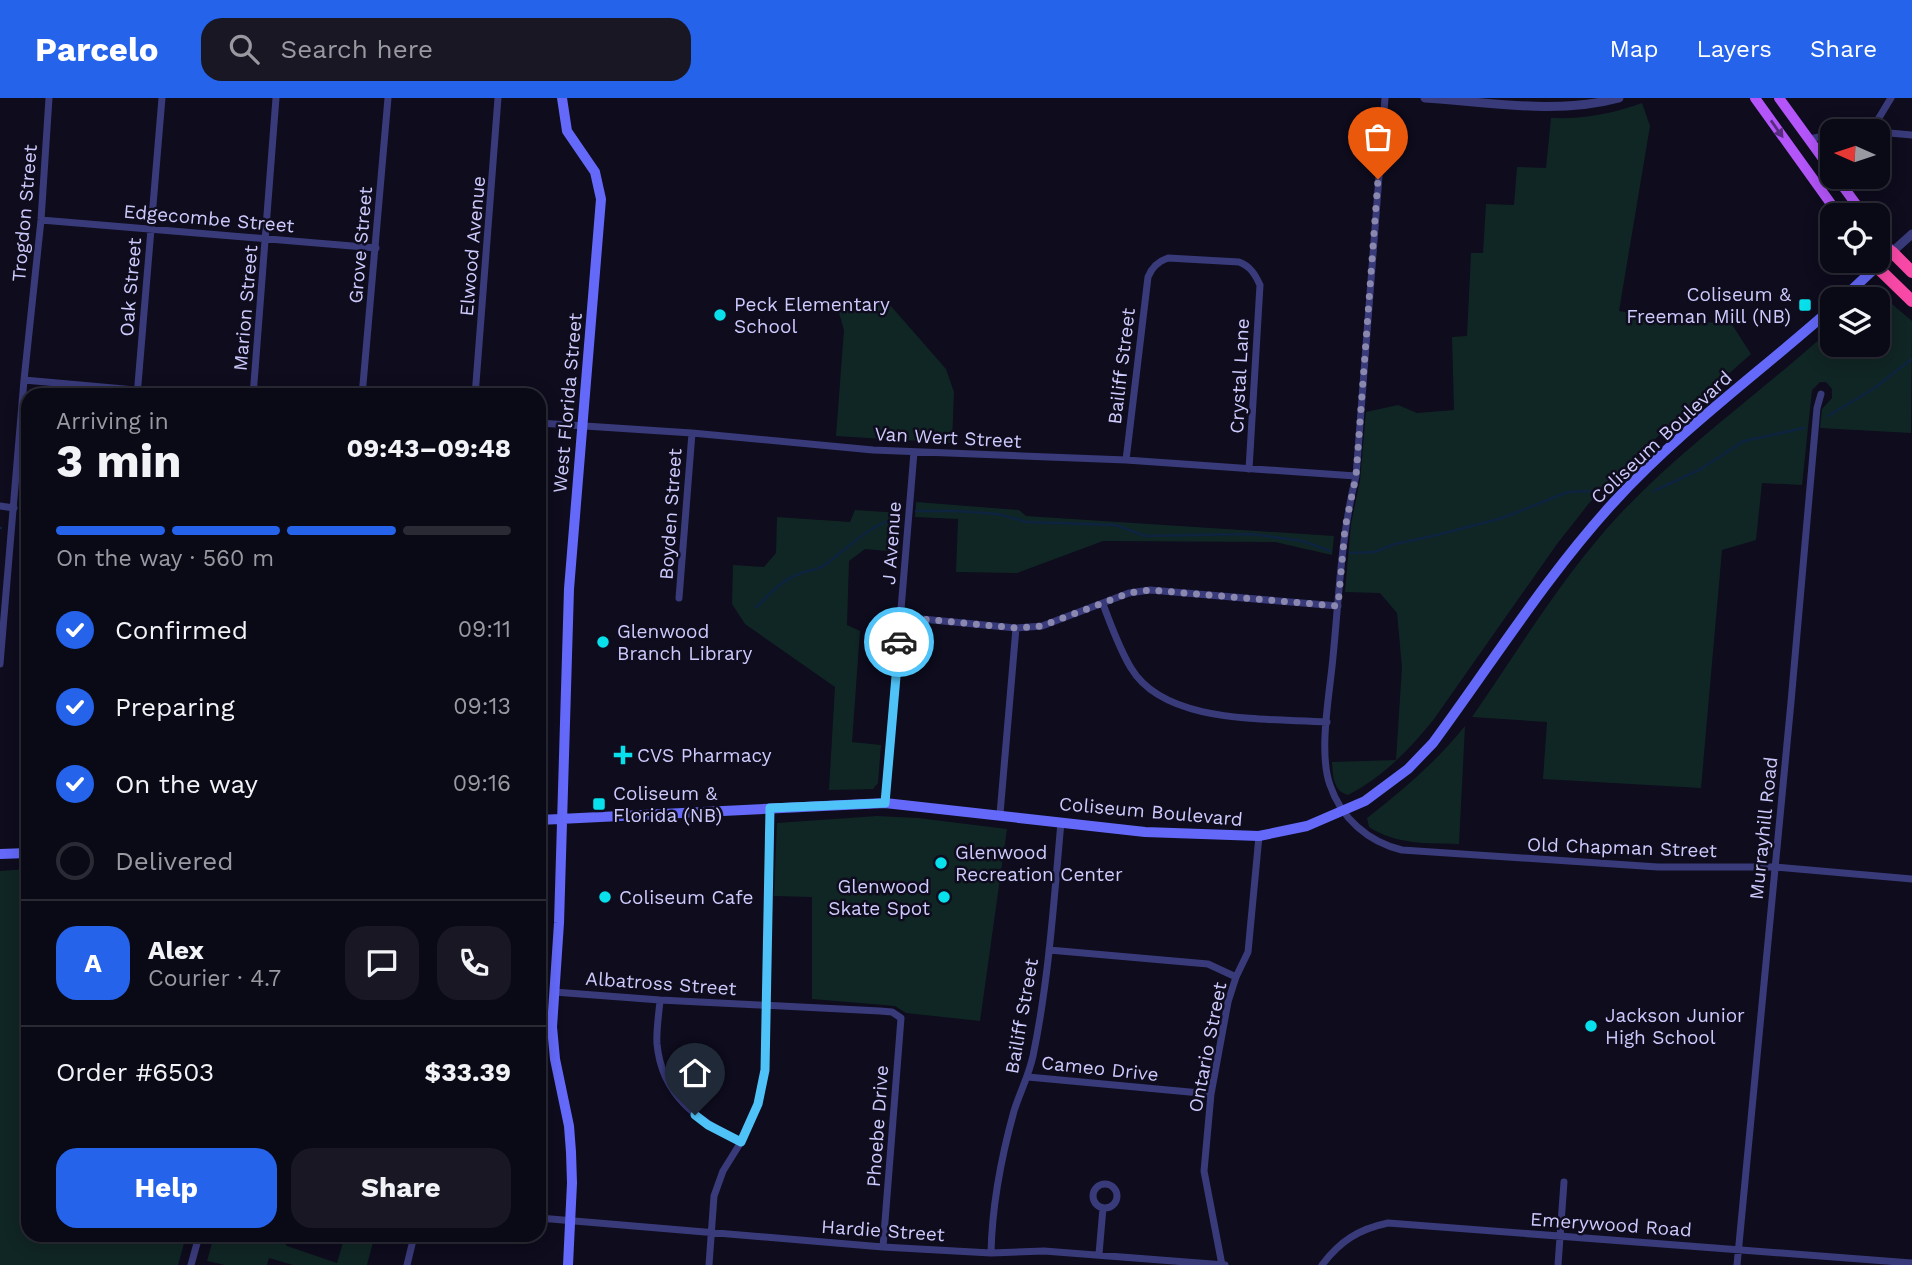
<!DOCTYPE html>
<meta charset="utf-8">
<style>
body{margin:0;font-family:"Work Sans",sans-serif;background:#181723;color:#f1f3f6;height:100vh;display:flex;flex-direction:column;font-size:26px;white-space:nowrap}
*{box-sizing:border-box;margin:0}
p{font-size:23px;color:#999aa1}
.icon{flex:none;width:38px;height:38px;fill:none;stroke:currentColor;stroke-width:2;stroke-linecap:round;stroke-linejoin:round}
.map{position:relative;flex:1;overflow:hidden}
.side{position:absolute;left:21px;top:290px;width:525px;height:854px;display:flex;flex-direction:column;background:#0a0916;border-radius:21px;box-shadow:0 4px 18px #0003,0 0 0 2px #2a2a35}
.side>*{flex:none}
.needle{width:46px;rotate:273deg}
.controls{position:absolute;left:1820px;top:21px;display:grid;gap:14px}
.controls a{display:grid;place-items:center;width:70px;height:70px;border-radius:14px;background:#0a0916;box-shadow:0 4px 18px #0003,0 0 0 2px #2a2a35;font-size:35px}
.pin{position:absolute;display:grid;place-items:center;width:60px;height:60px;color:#fff;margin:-72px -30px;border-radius:50% 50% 50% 0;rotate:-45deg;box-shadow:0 0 7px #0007}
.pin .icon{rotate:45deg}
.courier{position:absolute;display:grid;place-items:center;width:70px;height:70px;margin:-35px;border:5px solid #4fc3f7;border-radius:50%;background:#fff;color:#222;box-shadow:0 2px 9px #0007}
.overview em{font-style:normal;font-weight:700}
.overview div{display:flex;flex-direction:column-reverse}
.overview{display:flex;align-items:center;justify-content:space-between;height:119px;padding:0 35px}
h1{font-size:46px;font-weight:700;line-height:52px}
.bar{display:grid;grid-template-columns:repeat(4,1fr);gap:10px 7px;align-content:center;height:84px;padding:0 35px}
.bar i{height:9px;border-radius:5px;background:#2a2a35}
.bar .on{background:#2563eb}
.bar p{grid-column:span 4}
.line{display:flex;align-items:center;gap:18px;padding:0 35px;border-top:2px solid #2a2a35}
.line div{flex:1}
.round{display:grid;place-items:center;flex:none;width:74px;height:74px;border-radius:21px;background:#181723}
ol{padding:0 35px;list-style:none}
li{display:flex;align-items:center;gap:21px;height:77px}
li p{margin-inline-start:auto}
li .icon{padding:7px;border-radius:50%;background:#2563eb;color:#fff;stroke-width:4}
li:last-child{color:#999aa1}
li i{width:38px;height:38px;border:4px solid #2a2a35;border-radius:50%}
.cta{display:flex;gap:14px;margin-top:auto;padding:14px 35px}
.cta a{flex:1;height:80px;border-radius:21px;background:#2563eb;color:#fff;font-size:28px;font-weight:700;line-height:80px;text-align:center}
.cta a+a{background:#181723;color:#f1f3f6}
header{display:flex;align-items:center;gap:42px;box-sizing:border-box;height:98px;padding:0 35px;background:#2563eb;color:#fff}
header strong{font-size:33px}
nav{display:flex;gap:38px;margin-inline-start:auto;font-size:24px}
.search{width:490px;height:63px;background:#181723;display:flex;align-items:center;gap:18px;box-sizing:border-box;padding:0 24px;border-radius:21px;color:#999aa1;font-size:26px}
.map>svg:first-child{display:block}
.green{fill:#102624}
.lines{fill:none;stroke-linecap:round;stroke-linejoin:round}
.stream{stroke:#0d2340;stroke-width:2.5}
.minor{stroke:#393a7a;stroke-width:7}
.tertiary{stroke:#393a7a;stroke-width:9}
.secondary{stroke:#6469f9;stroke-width:10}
.primary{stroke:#b355f9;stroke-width:10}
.motorway{stroke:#f949a7;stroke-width:12}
.oneway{fill:#582d80}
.done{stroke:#8a88af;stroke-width:7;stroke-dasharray:0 12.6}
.route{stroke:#4fc3f7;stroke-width:9}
.poi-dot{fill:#08e0eb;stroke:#0e0c1d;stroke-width:2.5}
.labels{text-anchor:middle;stroke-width:5;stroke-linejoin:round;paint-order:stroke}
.street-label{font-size:19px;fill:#cdcafd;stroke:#0e0c1d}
.poi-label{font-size:19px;fill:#cdcafd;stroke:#0e0c1d;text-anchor:start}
</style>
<header>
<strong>Parcelo</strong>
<div class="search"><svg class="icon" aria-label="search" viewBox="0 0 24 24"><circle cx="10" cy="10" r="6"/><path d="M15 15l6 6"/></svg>Search here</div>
<nav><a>Map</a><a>Layers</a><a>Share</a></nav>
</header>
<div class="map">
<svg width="1912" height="1167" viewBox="0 0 1912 1167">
<rect width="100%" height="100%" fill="#0e0c1d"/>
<path class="green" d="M1642,5L1650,28L1619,213L1691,224L1731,225L1751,256L1638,356L1590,404L1557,446L1434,621C1410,651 1383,679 1348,697C1333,693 1333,678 1332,664L1396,662L1402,569L1397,515L1380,495L1345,494L1351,426L1360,382L1366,314L1398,307L1417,315L1454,312L1452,239L1467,238L1471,155H1483L1486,106L1514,107L1517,69L1546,70L1551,20C1584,21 1612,16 1642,5Z
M1877,199L1886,201L1912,223L1911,335L1820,330L1822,311L1832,300V291L1826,284H1820L1812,292L1802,387L1762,385L1756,442L1722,452L1701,690L1543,681L1547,624L1472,619C1519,551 1563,477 1620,416C1684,348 1763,293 1832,230V247H1878V201H1866Z
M835,201L890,207L946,271L954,294L952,345L836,338L844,232Z
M916,404L1019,412L1026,418L1334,438L1332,457L1275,444L1103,443L1017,475L956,474L958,421L915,419Z
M855,412L901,415L898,454L865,451L849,463L847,527L860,533L852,644L881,647L878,685L873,691L829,692L835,589L745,526L732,506L733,467L764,469L776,455L777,419L850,424Z
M1465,628L1459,746C1427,745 1397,747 1369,729L1367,720C1403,692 1436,664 1465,628Z
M877,718L918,720L1007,731L980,923L906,915L895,908L812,901V799L774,798L777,725Z
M28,771V1138H186L178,1167H0V773Z
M214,1138H278L287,1148L337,1165L345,1138L373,1144L367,1167H293L269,1160L267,1167H225L207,1163Z"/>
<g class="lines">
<path class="stream" d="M1828,318L1873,291L1912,261
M1654,393L1701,371L1744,343L1804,330
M916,413H958L998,416L1027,424L1116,427L1145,438L1252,436L1303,443L1330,453
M0,430H1
M20,433H28
M1350,455L1375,454L1395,446L1437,437L1502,420L1568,394L1591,393
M756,509C769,497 782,482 799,476C808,472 817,472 825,467C847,451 871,425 899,420"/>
<path class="minor" d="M1385,0L1356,378C1341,437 1339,499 1333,559C1330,594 1318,654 1330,687C1341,720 1368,744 1402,752L1658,769H1774L1912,781
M1841,33H1873
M1871,33L1891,0
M1878,34L1912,37
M1810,41L1832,36
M1822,59L1832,39
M41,122L376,150
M24,282L202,298
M137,298L162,0
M253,298L276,0
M362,298L388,0
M475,298L498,0
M539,325L692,335L873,352L1126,362L1356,378
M1126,362L1148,179C1152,169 1159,163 1168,160L1239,164C1250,168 1255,176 1260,187L1249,371
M0,408L14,410
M679,500L692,335
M1103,506C1111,527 1119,550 1131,570C1165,627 1268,620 1327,624
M901,519L1016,530L1042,528L1129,495L1150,492L1338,508
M0,566L24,282L41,122L49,0
M885,705L914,354
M1000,716L1016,530
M1049,852L1208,866L1236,879
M554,894L660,902L880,913L892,914L901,920L883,1149
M660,902C659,916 656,932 657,946C662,999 698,1022 741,1044
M1028,979L1211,996
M1093 1098a12 12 0 1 1 24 0a12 12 0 1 1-24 0Z
M539,1120L883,1149L991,1155L1044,1153L1225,1167
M991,1155C992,1107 1001,1060 1014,1013C1020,994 1029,977 1033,958C1049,881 1054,801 1061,724
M1099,1156L1103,1110
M191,1167L199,1138
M407,1167L414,1138
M709,1167L714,1098L723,1073L741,1044L758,1006L765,972L770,710
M1222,1167L1204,1073L1211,996L1228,904L1236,879L1248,854L1259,738
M1322,1167C1340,1143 1359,1131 1388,1125L1912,1165
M1558,1167L1564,1084
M1737,1167L1791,604L1817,310L1821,296"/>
<path class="tertiary" d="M1425,0C1488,4 1557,17 1619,0
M1892,154L1912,136"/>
<path class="secondary" d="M562,0L567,33L595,74L601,101L569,491L559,825L552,929L555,961L569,1028L571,1054L572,1085L568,1167
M1842,201L1892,154
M539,722L885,705L1145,734L1259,738L1307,728L1365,703L1408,671L1433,645C1492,565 1547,477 1614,404C1680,332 1760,274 1832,210
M0,756L28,755"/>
<path class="primary" d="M1755,0L1839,117
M1779,0L1832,73
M1836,79L1864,117
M1878,137L1892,154"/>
<path class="motorway" d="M1892,154L1912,174
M1877,169L1912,203"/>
</g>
<defs><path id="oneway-solid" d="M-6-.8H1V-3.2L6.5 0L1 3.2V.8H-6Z" transform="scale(1.75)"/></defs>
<use class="oneway" href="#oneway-solid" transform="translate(1777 31) rotate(55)"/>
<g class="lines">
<path class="done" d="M899,544L901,519L1016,530L1042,528L1129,495L1150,492L1338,508L1345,430L1356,378L1378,81"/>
<path class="route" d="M695,1017L708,1027L741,1044L758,1006L765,972L770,710L885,705L899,544"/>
</g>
<g class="poi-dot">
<rect x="1798" y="200" width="14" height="14" rx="3.5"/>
<circle cx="720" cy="217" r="7"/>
<circle cx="603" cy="544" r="7"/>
<path d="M619.5 646.5h7v7h7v7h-7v7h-7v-7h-7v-7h7z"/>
<rect x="592" y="699" width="14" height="14" rx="3.5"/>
<circle cx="941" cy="765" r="7"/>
<circle cx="605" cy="799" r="7"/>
<circle cx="944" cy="799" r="7"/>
<circle cx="1591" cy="928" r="7"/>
</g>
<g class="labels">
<g class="street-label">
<text transform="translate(24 115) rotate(-85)" y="7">Trogdon Street</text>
<text transform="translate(209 120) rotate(5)" y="7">Edgecombe Street</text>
<text transform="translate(360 147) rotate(-85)" y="7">Grove Street</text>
<text transform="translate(472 148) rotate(-85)" y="7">Elwood Avenue</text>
<text transform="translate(130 189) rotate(-85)" y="7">Oak Street</text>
<text transform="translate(245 210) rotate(-85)" y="7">Marion Street</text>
<text transform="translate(1121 268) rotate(-83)" y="7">Bailiff Street</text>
<text transform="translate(1239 278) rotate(-87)" y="7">Crystal Lane</text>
<text transform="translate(567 305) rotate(-85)" y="7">West Florida Street</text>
<text transform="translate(948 339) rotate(3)" y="7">Van Wert Street</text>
<text transform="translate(1661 339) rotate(-43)" y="7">Coliseum Boulevard</text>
<text transform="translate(670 416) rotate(-86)" y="7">Boyden Street</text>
<text transform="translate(891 445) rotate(-86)" y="7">J Avenue</text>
<text transform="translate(1151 713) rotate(5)" y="7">Coliseum Boulevard</text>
<text transform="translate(1763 730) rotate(-84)" y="7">Murrayhill Road</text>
<text transform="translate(1622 749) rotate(2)" y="7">Old Chapman Street</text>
<text transform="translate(661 885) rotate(4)" y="7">Albatross Street</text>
<text transform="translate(1021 918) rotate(-80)" y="7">Bailiff Street</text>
<text transform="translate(1207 949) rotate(-79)" y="7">Ontario Street</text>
<text transform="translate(1100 970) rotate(6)" y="7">Cameo Drive</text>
<text transform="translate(877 1028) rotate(-86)" y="7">Phoebe Drive</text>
<text transform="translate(1611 1126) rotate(4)" y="7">Emerywood Road</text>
<text transform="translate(883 1132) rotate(4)" y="7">Hardie Street</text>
</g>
<g class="poi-label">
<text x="1791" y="203" text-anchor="end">Coliseum &amp;<tspan x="1791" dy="22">Freeman Mill (NB)</tspan></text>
<text x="734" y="213">Peck Elementary<tspan x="734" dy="22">School</tspan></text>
<text x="617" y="540">Glenwood<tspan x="617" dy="22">Branch Library</tspan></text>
<text x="637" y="664">CVS Pharmacy</text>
<text x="613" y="702">Coliseum &amp;<tspan x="613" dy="22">Florida (NB)</tspan></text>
<text x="955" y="761">Glenwood<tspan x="955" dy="22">Recreation Center</tspan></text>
<text x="930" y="795" text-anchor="end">Glenwood<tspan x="930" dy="22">Skate Spot</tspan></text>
<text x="619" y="806">Coliseum Cafe</text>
<text x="1605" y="924">Jackson Junior<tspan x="1605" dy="22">High School</tspan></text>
</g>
</g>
</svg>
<div class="controls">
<a><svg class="needle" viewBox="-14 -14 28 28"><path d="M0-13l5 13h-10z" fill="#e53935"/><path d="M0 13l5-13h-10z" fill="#999aa1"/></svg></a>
<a><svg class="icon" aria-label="locate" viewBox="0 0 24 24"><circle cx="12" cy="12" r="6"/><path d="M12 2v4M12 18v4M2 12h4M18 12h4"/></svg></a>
<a><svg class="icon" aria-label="layers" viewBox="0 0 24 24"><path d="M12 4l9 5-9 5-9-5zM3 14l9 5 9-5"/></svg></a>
</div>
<div class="pin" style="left:1378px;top:81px;background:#ea580c"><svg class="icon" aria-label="bag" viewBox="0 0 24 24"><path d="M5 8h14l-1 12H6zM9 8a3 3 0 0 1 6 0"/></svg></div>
<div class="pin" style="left:695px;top:1017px;background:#1f2937"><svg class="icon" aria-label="home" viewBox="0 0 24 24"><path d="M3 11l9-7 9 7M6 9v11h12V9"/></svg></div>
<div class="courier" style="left:899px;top:544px"><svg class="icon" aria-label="car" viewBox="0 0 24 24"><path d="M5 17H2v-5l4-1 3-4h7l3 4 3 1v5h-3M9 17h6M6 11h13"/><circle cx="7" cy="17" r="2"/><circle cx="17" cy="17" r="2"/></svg></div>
<section class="side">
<div class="overview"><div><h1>3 min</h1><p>Arriving in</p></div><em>09:43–09:48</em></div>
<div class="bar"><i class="on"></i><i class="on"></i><i class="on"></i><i></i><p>On the way · 560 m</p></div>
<ol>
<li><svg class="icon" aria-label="check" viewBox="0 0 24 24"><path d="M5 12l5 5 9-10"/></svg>Confirmed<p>09:11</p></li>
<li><svg class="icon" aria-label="check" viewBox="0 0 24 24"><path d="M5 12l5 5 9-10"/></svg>Preparing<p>09:13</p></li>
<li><svg class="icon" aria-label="check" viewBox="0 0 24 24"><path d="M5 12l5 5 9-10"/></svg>On the way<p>09:16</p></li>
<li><i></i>Delivered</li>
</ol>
<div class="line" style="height:126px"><b class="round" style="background:#2563eb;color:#fff">A</b><div><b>Alex</b><p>Courier · 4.7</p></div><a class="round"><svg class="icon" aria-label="chat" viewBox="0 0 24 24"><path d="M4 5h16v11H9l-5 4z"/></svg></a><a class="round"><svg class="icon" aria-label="phone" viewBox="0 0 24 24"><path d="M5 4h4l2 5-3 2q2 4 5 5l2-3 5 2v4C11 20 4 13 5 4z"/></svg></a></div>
<div class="line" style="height:91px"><div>Order #6503</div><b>$33.39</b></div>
<div class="cta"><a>Help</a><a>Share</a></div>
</section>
</div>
